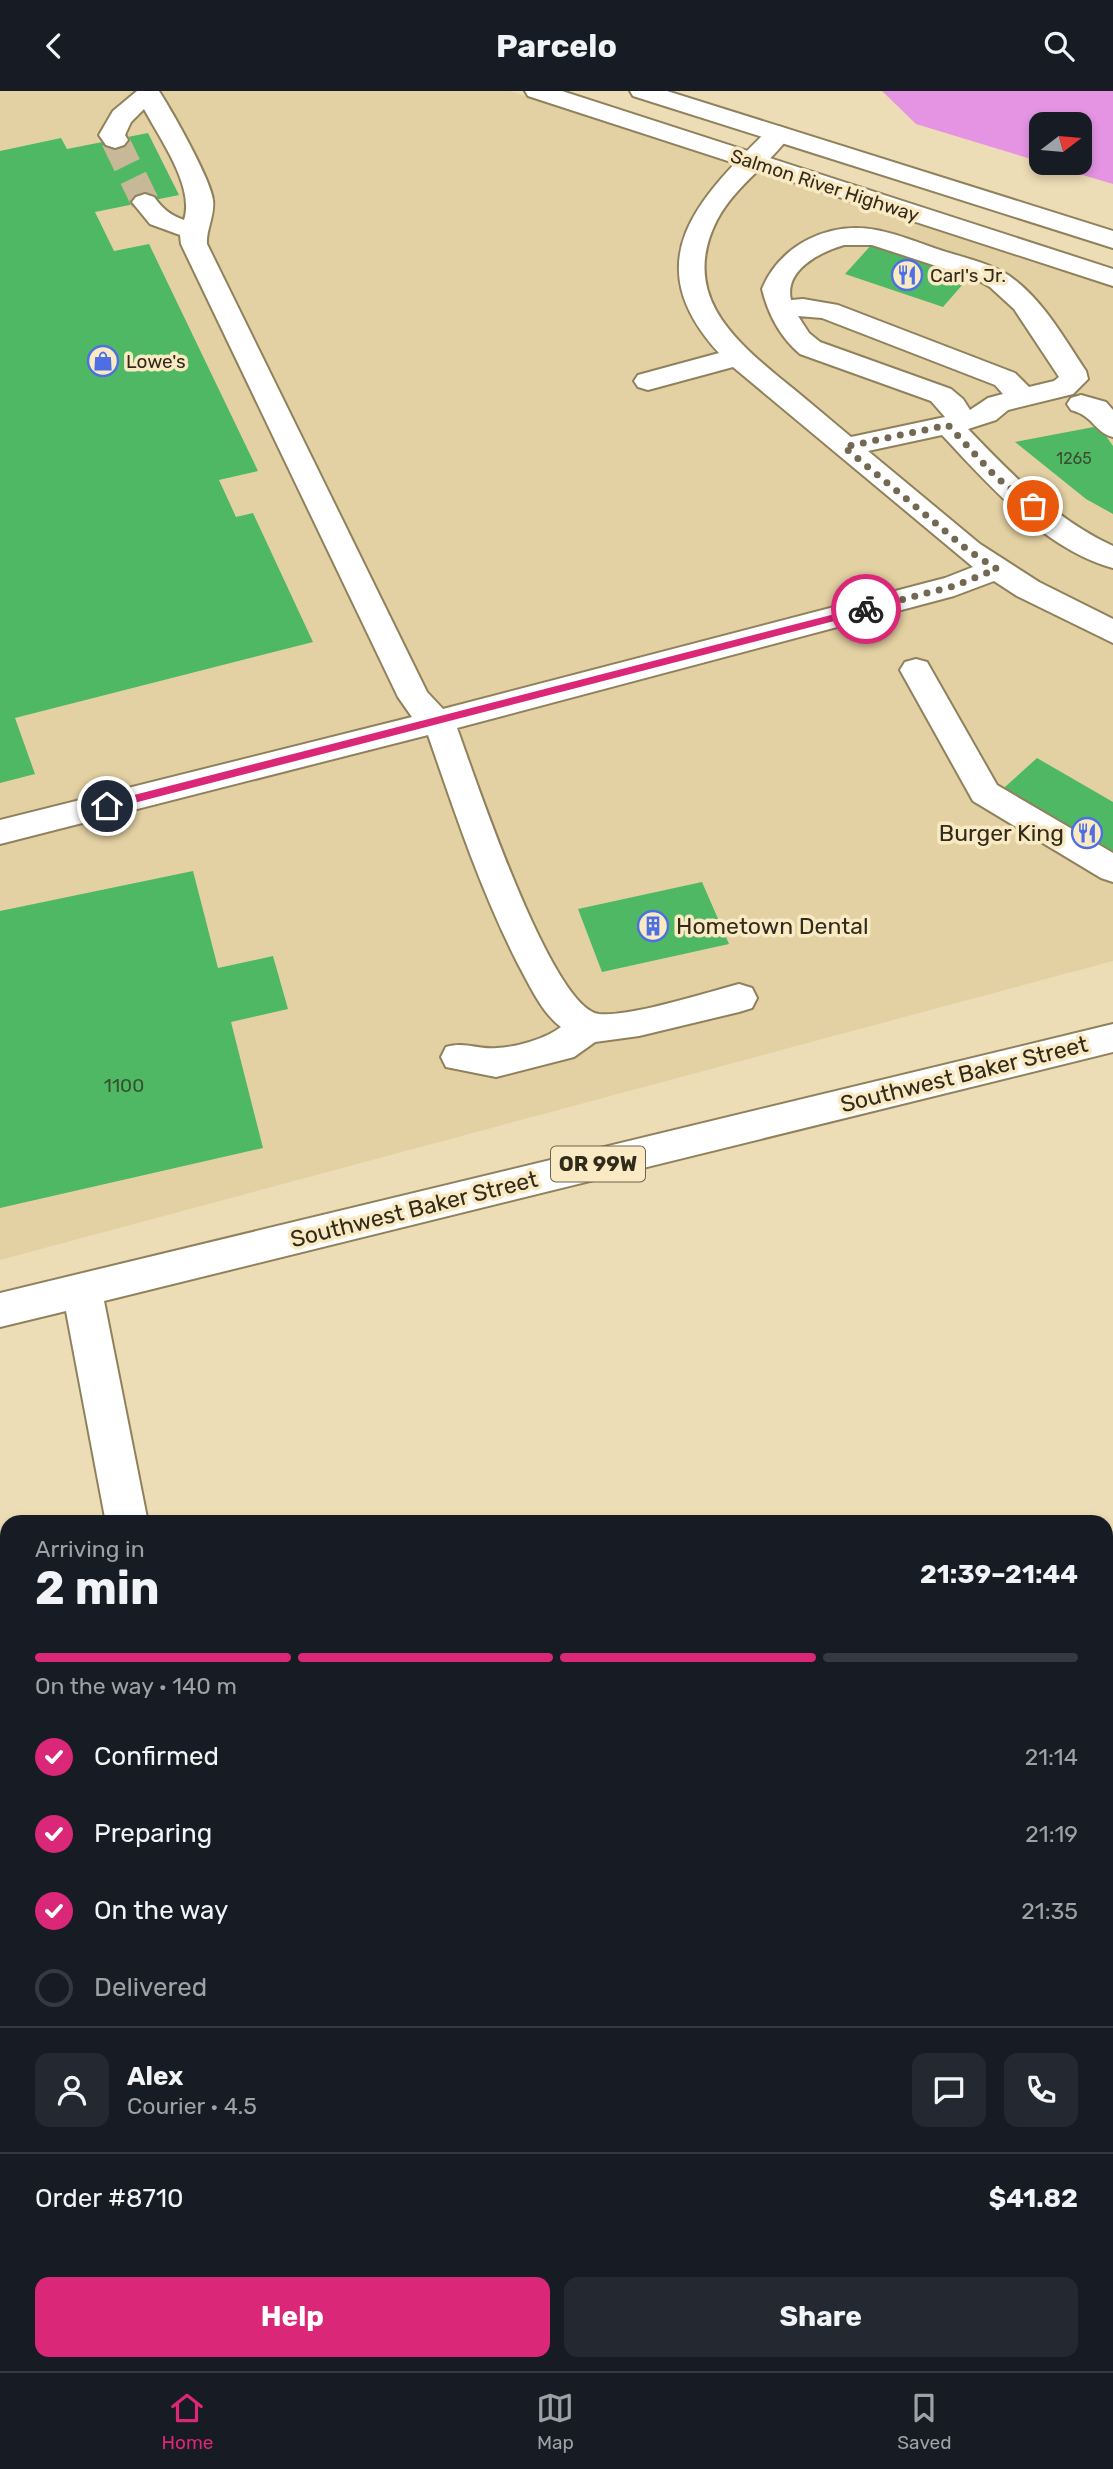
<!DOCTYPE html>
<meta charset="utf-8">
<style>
body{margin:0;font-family:Rubik,sans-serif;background:#242831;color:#f1f3f6;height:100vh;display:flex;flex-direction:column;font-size:26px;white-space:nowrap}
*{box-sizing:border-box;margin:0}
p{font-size:23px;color:#9ea1a6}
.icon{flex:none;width:38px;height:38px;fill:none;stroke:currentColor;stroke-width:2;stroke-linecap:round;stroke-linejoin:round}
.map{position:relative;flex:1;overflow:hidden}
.sheet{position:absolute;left:0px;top:1424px;width:1113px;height:856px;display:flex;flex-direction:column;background:#171b24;border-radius:21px 21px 0 0;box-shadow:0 4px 10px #0003}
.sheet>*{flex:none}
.needle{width:46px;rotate:74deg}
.controls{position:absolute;left:1029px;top:21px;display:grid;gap:14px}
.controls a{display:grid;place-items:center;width:63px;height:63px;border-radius:14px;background:#171b24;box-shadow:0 4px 10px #0003;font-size:35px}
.pin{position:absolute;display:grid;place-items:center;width:60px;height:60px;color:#fff;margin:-30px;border:4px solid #fff;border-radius:50%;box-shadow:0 2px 7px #0007}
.courier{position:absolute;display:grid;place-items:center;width:70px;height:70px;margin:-35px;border:5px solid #db2777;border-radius:50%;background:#fff;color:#222;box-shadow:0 2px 9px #0007}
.overview em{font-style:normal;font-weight:700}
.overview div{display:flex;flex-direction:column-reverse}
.overview{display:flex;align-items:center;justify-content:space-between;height:119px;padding:0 35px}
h1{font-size:46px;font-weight:700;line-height:52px}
.bar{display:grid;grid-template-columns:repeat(4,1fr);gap:10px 7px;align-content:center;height:84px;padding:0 35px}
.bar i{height:9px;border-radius:5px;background:#363941}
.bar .active{background:#db2777}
.bar p{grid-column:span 4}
.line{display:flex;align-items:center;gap:18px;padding:0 35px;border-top:2px solid #363941}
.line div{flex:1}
.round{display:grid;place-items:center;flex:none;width:74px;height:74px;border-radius:14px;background:#242831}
ol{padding:0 35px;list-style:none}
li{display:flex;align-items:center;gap:21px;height:77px}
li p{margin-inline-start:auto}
li .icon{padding:7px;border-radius:50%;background:#db2777;color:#fff;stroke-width:4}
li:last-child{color:#9ea1a6}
li i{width:38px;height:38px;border:4px solid #363941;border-radius:50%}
.button{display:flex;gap:14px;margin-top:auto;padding:14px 35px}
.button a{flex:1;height:80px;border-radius:14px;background:#db2777;color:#fff;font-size:28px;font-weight:700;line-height:80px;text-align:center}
.button a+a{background:#242831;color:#f1f3f6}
header{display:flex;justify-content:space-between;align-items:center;height:91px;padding:0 35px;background:#171b24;font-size:32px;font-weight:700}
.tab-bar{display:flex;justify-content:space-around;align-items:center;height:98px;border-top:2px solid #363941;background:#171b24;font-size:19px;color:#9ea1a6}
.tab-bar a{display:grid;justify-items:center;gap:4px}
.tab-bar .active{color:#db2777}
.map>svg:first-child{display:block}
.built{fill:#e4d1a3}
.green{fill:#e494e2}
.building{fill:#4eb864}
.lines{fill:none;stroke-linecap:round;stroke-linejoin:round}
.minor-tunnel{stroke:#c7b997;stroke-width:28;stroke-dasharray:28 14;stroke-linecap:butt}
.minor-casing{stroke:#90815d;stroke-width:4}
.highway-casing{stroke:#90815d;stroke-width:4}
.minor{fill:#fff;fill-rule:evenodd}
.highway{fill:#fff;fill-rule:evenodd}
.route{fill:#db2777}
.done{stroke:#736952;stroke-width:7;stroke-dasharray:0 12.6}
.labels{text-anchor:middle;stroke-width:7;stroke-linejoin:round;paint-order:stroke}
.far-number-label{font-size:16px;fill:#384e2e}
.far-street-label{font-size:19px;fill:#312b1c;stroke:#faeac3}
.far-poi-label{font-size:19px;fill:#312b1c;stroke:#faeac3;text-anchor:start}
.number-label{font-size:19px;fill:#384e2e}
.shield{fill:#faeac3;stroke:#6d644e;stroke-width:2}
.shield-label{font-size:21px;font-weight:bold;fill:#312b1c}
.poi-label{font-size:23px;fill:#312b1c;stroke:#faeac3;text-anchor:end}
.street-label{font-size:23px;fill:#312b1c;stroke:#faeac3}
</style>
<header><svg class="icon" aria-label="back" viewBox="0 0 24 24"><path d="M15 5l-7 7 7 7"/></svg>Parcelo<svg class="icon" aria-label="search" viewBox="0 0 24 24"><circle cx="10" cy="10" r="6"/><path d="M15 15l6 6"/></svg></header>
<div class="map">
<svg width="1113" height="2280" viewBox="0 0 1113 2280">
<rect width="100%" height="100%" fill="#edddb6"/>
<path class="built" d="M0,0H510L1113,191V870L0,1169Z
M1113,1869V2280H397V2273H1106V1871Z"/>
<path class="green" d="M882,0H1113V93L1042,72H1080V33H1041V71L916,33Z"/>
<path class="building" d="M148,42L179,104L95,121L114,160L149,153L258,380L219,389L236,426L253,422L313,551L15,627L35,683L0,692V60L61,47L67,58Z
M873,152L970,185L943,216L845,183Z
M1099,335L1113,355V423L1086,408L1015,351Z
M1037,667L1113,711V773L996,704Z
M193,780L218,877L273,865L288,918L231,931L263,1057L0,1117V820Z
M702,791L729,853L602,881L578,818Z"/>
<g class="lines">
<path class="minor-tunnel" d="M115,49L145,111"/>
<g class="minor-casing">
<path id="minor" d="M137,0H159C172,20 211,89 213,109C215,125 206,138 207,153L427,601L443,618L945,487L973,476L733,276L648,299L638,296L634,290L638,284L719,262C635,170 698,108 769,38L778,35L787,38L791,43C769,74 735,95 717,129C681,200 729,245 780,287C804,306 827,326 851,346L945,326L931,310L800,263C780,246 768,223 762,198C780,154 829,130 876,139C899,143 921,153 943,160C965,167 989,172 1008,184C1042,207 1064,247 1086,280L1088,288L1073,303L1008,319L996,329L968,338C1010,382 1056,429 1113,455V477C1044,458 989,394 942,344L868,360L980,453L1039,491L1113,528V552L1017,505L994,490L954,505L457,637C474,683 551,917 599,923C630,926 705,902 739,893L752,897L757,907L752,917L739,921L639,945L595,951L574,966L496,986L446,976L441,966L446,956C465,950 478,959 497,957C517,956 545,948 561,936C542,922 530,895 519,875C481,801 455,722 428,644L0,753V729L412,626L398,606L181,153L180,144L150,133L132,111L136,106L145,103L154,106C163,118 170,124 184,129C195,96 160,48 144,18L131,31L125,44L128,49L124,54L115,57L106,54L99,44L113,20ZM844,154H872L976,188L990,196L1014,218L1059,286L1054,290L1029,296L1015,282L838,214L803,208L791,209C784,179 820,161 844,154ZM798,225L822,227L995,294L1003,303L988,307L970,319L963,308L951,298L820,251L809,242Z
M1081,304L1106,311L1113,319V346C1094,341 1094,325 1071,319L1067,313L1071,307Z
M916,568L927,571L997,694L1113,762V791L1101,787L973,710L900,579L905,571Z"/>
</g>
<g class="highway-casing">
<path id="highway" d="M525,0H562L1113,178V195L528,5Z
M630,0H667L1113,140V157L633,5Z
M1113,933V961L104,1210L148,1432H106L66,1220L0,1236V1202Z
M165,2273H217V2280H165Z"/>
</g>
<use href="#minor" class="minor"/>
<use href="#highway" class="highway"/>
</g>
<path class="route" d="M866,515L869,516V521L107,719L102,715L107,711Z"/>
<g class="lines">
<path class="done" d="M866,518L954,495L997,478L969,460L844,356L948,334L996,386L1033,415"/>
</g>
<defs>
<g id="restaurant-ring" transform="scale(1.575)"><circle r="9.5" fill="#faeac3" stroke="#4d6fe3" stroke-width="1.5"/><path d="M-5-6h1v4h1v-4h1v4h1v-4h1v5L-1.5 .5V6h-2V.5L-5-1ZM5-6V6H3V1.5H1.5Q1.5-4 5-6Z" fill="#4d6fe3"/></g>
<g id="shop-ring" transform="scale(1.575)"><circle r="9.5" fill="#faeac3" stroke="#4d6fe3" stroke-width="1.5"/><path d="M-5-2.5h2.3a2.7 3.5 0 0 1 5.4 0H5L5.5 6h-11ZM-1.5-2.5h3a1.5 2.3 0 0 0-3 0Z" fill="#4d6fe3"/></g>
<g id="building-ring" transform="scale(1.575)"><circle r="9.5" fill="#faeac3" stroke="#4d6fe3" stroke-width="1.5"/><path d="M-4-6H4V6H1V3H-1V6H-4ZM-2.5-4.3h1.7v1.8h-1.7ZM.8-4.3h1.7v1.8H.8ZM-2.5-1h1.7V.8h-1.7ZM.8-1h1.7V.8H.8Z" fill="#4d6fe3"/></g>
</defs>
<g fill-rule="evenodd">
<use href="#restaurant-ring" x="907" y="184"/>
<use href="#shop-ring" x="103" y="270"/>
<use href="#restaurant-ring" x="1087" y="742"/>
<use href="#building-ring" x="653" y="835"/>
</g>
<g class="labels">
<g class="far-number-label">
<text x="1074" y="373">1265</text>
</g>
<g class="far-street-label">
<text transform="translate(825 94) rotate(18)" y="7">Salmon River Highway</text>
</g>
<g class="far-poi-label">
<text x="930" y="191">Carl's Jr.</text>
<text x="126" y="277">Lowe's</text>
</g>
<g class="number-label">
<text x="124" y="1001">1100</text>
</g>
<rect class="shield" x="551" y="1055.5" width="94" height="35" rx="5"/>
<g class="shield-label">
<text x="598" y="1080">OR 99W</text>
</g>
<g class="poi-label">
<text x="1064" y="750">Burger King</text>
<text x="676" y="843" text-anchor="start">Hometown Dental</text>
</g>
<g class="street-label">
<text transform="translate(964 983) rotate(-14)" y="8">Southwest Baker Street</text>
<text transform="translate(414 1118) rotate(-14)" y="8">Southwest Baker Street</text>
</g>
</g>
</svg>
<div class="controls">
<a><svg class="needle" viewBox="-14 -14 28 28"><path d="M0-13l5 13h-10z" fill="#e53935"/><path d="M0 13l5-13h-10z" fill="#9ea1a6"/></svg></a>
</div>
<div class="pin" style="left:1033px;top:415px;background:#ea580c"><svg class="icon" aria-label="bag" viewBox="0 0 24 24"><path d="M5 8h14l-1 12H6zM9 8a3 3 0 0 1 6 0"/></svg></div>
<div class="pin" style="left:107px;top:715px;background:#1f2937"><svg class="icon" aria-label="home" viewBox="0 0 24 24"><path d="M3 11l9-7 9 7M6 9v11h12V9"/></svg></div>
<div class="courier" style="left:866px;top:518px"><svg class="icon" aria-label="bike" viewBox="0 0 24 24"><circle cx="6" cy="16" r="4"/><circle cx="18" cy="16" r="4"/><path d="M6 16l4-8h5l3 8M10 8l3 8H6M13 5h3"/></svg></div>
<section class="sheet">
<div class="overview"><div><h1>2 min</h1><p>Arriving in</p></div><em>21:39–21:44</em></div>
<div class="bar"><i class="active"></i><i class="active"></i><i class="active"></i><i></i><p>On the way · 140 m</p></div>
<ol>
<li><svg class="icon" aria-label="check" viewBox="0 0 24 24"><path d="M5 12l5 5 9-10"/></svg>Confirmed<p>21:14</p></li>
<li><svg class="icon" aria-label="check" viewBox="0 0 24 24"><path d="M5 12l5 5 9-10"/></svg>Preparing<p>21:19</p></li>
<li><svg class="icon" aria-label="check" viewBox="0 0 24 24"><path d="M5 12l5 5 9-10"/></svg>On the way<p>21:35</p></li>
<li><i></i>Delivered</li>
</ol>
<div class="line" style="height:126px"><a class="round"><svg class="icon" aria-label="person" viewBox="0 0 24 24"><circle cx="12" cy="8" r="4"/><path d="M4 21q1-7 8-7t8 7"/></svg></a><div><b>Alex</b><p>Courier · 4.5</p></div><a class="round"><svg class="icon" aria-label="chat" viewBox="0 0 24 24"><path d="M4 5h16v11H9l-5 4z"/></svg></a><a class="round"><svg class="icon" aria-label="phone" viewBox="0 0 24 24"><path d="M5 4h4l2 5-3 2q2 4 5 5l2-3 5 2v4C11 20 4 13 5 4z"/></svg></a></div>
<div class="line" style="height:91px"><div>Order #8710</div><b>$41.82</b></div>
<div class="button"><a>Help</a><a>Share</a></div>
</section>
</div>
<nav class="tab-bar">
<a class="active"><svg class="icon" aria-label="home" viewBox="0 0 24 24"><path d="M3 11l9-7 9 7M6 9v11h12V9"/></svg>Home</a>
<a><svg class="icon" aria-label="map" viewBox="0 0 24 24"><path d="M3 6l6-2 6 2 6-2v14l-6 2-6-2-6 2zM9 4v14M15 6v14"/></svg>Map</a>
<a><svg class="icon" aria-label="saved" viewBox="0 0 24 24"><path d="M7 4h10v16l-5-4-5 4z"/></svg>Saved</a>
</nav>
